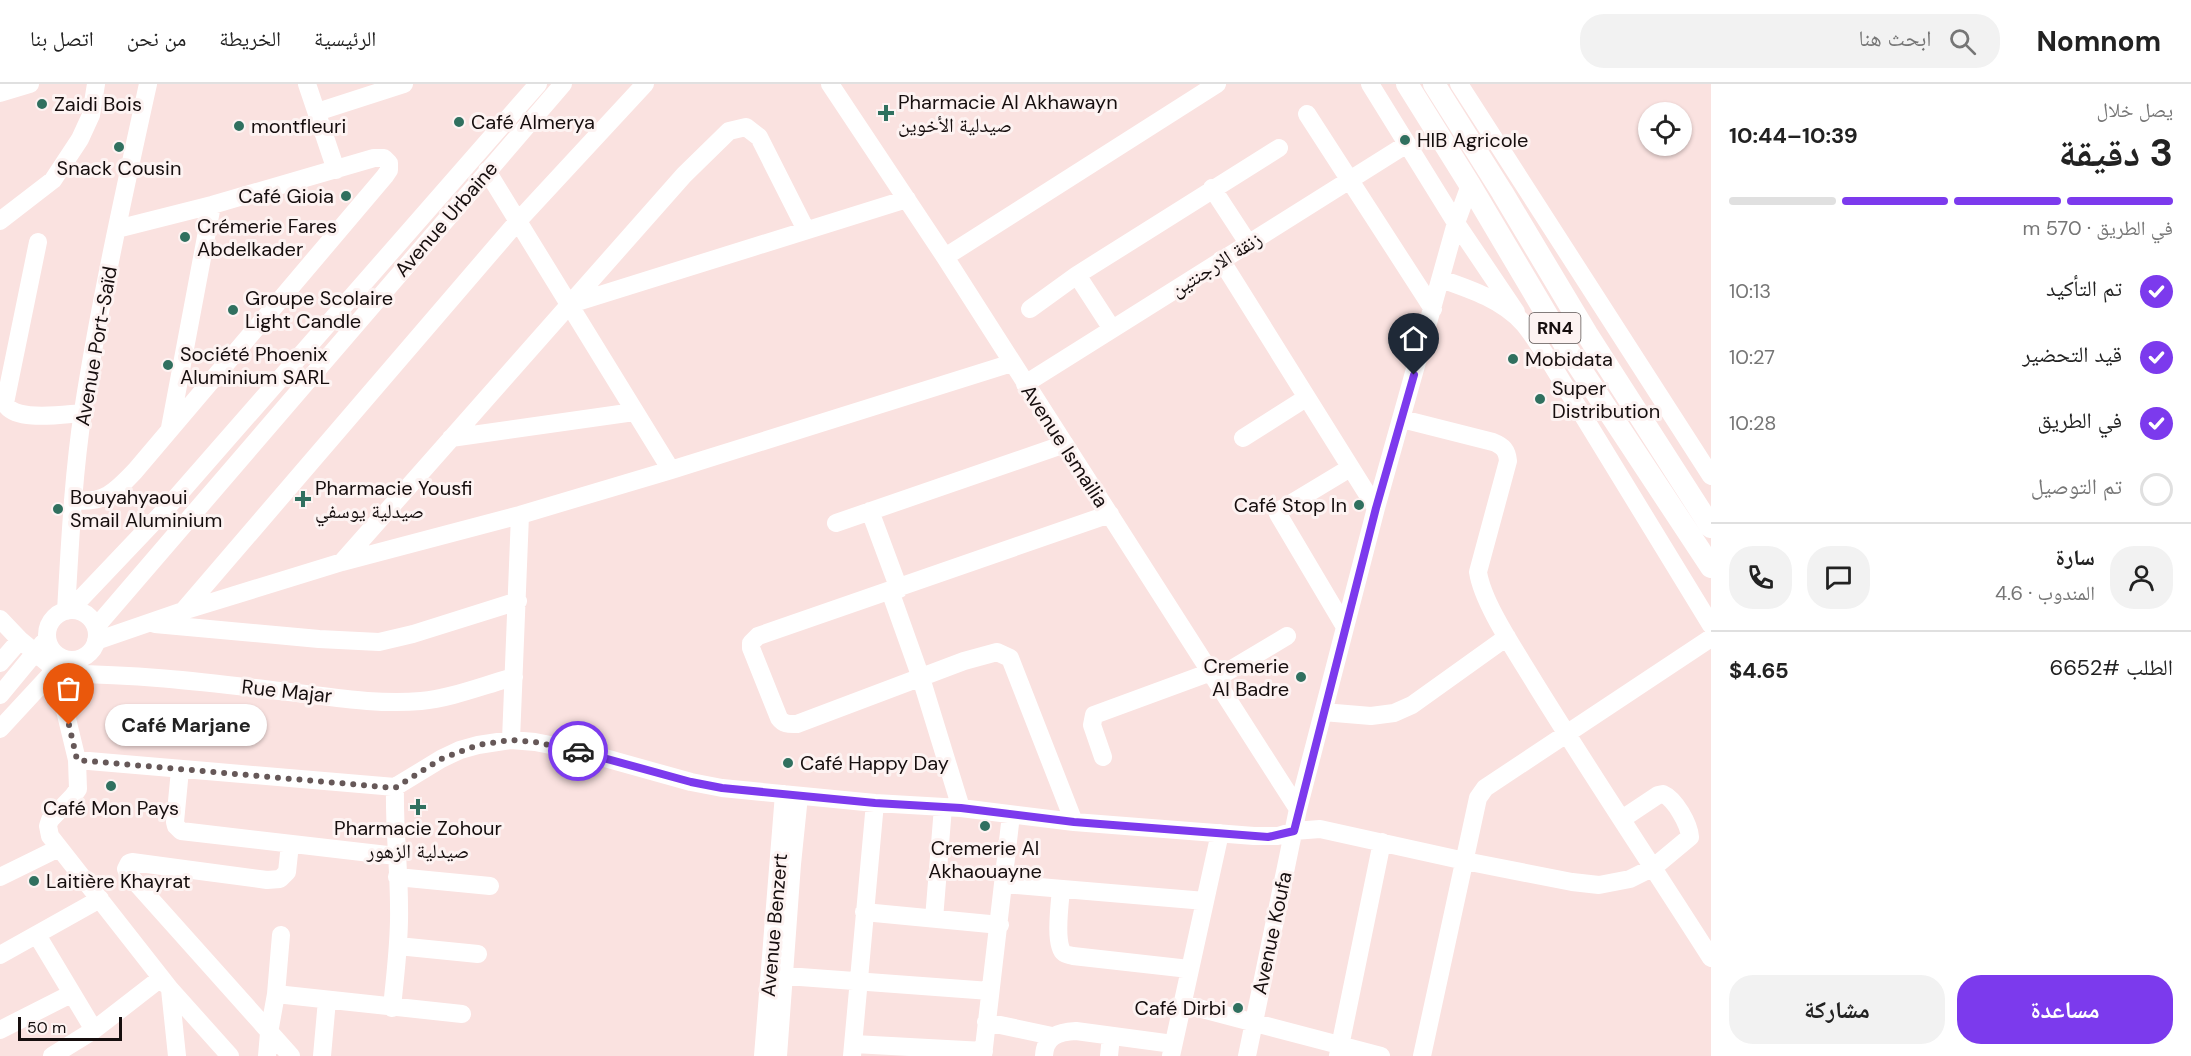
<!DOCTYPE html>
<html lang="ar">
<meta charset="utf-8">
<style>
body{margin:0;font-family:"DM Sans","Noto Naskh Arabic",sans-serif;background:#f2f2f2;color:#222;direction:rtl;height:100vh;display:flex;flex-direction:column;font-size:22px;white-space:nowrap}
*{box-sizing:border-box;margin:0}
p{font-size:20px;color:#767676}
.icon{flex:none;width:33px;height:33px;fill:none;stroke:currentColor;stroke-width:2;stroke-linecap:round;stroke-linejoin:round}
.map{position:relative;flex:1;overflow:hidden;direction:ltr}
.details{display:flex;flex-direction:column;background:#fff;width:480px}
.details>*{flex:none}
.tools{position:absolute;left:1638px;top:18px;display:grid;gap:12px}
.tools a{display:grid;place-items:center;width:54px;height:54px;border-radius:50%;background:#fff;box-shadow:0 2px 4px #0004;font-size:30px}
.scale{position:absolute;left:18px;bottom:15px;width:104px;box-sizing:border-box;padding-left:6px;border:3px solid #160e0e;border-top:0;font-size:16px;line-height:21px;white-space:nowrap;color:#160e0e;-webkit-text-stroke:4px #fdf3f2;paint-order:stroke}
.pin{position:absolute;display:grid;place-items:center;width:51px;height:51px;color:#fff;margin:-62px -26px;border-radius:50% 50% 50% 0;rotate:-45deg;box-shadow:0 0 6px #0007}
.pin .icon{rotate:45deg}
.courier{position:absolute;display:grid;place-items:center;width:60px;height:60px;margin:-30px;border:4px solid #7c3aed;border-radius:50%;background:#fff;color:#222;box-shadow:0 2px 8px #0007}
.bubble{position:absolute;height:42px;border-radius:21px;background:#fff;box-shadow:0 2px 4px #0004;font-size:20px;font-weight:700;line-height:42px;text-align:center;direction:rtl}
.head em{font-style:normal;font-weight:700}
.head div{display:flex;flex-direction:column-reverse}
.head{display:flex;align-items:center;justify-content:space-between;height:102px;padding:0 18px}
h1{font-size:39px;font-weight:700;line-height:45px}
.bar{display:grid;grid-template-columns:repeat(4,1fr);gap:9px 6px;align-content:center;height:72px;padding:0 18px}
.bar i{height:8px;border-radius:4px;background:#e0e0e0}
.bar .current{background:#7c3aed}
.bar p{grid-column:span 4}
.line{display:flex;align-items:center;gap:15px;padding:0 18px;border-top:2px solid #e0e0e0}
.line div{flex:1}
.round{display:grid;place-items:center;flex:none;width:63px;height:63px;border-radius:24px;background:#f2f2f2}
ol{padding:0 18px;list-style:none}
li{display:flex;align-items:center;gap:18px;height:66px}
li p{margin-inline-start:auto}
li .icon{padding:6px;border-radius:50%;background:#7c3aed;color:#fff;stroke-width:4}
li:last-child{color:#767676}
li i{width:33px;height:33px;border:3px solid #e0e0e0;border-radius:50%}
.primary-button{display:flex;gap:12px;margin-top:auto;padding:12px 18px}
.primary-button a{flex:1;height:69px;border-radius:24px;background:#7c3aed;color:#fff;font-size:24px;font-weight:700;line-height:69px;text-align:center}
.primary-button a+a{background:#f2f2f2;color:#222}
header{display:flex;align-items:center;gap:36px;box-sizing:border-box;height:84px;padding:0 30px;background:#fff;border-bottom:2px solid #e0e0e0}
header strong{font-size:28px}
nav{display:flex;gap:33px;margin-inline-start:auto;font-size:21px}
.search{width:420px;height:54px;background:#f2f2f2;display:flex;align-items:center;gap:15px;box-sizing:border-box;padding:0 21px;border-radius:24px;color:#767676;font-size:22px}
main{display:flex;flex:1;min-height:0}
.map>svg:first-child{display:block}
.lines{fill:none;stroke-linecap:round;stroke-linejoin:round}
.minor{stroke:#fff;stroke-width:18}
.major{stroke:#fff;stroke-width:22}
.done{stroke:#665858;stroke-width:6;stroke-dasharray:0 10.8}
.route{stroke:#7c3aed;stroke-width:8}
.poi-dot{fill:#30705f;stroke:#fdf3f2;stroke-width:2}
.labels{text-anchor:middle;stroke-width:6;stroke-linejoin:round;paint-order:stroke}
.shield{fill:#fdf3f2;stroke:#5b5352;stroke-width:1.5}
.shield-label{font-size:18px;font-weight:bold;fill:#160e0e}
.poi-label{font-size:20px;fill:#160e0e;stroke:#fdf3f2;text-anchor:start}
.street-label{font-size:20px;fill:#160e0e;stroke:#fdf3f2}
</style>
<header>
<strong>Nomnom</strong>
<div class="search"><svg class="icon" aria-label="search" viewBox="0 0 24 24"><circle cx="10" cy="10" r="6"/><path d="M15 15l6 6"/></svg>ابحث هنا</div>
<nav><a>الرئيسية</a><a>الخريطة</a><a>من نحن</a><a>اتصل بنا</a></nav>
</header>
<main>
<section class="details">
<div class="head"><div><h1>3 دقيقة</h1><p>يصل خلال</p></div><em>10:39–10:44</em></div>
<div class="bar"><i class="current"></i><i class="current"></i><i class="current"></i><i></i><p>في الطريق · 570 m</p></div>
<ol>
<li><svg class="icon" aria-label="check" viewBox="0 0 24 24"><path d="M5 12l5 5 9-10"/></svg>تم التأكيد<p>10:13</p></li>
<li><svg class="icon" aria-label="check" viewBox="0 0 24 24"><path d="M5 12l5 5 9-10"/></svg>قيد التحضير<p>10:27</p></li>
<li><svg class="icon" aria-label="check" viewBox="0 0 24 24"><path d="M5 12l5 5 9-10"/></svg>في الطريق<p>10:28</p></li>
<li><i></i>تم التوصيل</li>
</ol>
<div class="line" style="height:108px"><a class="round"><svg class="icon" aria-label="person" viewBox="0 0 24 24"><circle cx="12" cy="8" r="4"/><path d="M4 21q1-7 8-7t8 7"/></svg></a><div><b>سارة</b><p>المندوب · 4.6</p></div><a class="round"><svg class="icon" aria-label="chat" viewBox="0 0 24 24"><path d="M4 5h16v11H9l-5 4z"/></svg></a><a class="round"><svg class="icon" aria-label="phone" viewBox="0 0 24 24"><path d="M5 4h4l2 5-3 2q2 4 5 5l2-3 5 2v4C11 20 4 13 5 4z"/></svg></a></div>
<div class="line" style="height:78px"><div>الطلب #6652</div><b>$4.65</b></div>
<div class="primary-button"><a>مساعدة</a><a>مشاركة</a></div>
</section>
<div class="map">
<svg width="1711" height="972" viewBox="0 0 1711 972">
<rect width="100%" height="100%" fill="#fae2e0"/>
<g class="lines">
<path class="minor" d="M307,0L336,86
M830,0L945,173L1298,725
M1370,0L1456,139L1516,228
M1459,0L1711,392
M0,9L30,0
M317,28L404,0
M1307,30L1433,225
M487,87L671,386
M1212,104L1248,159
M0,137L53,96L80,55L91,31L96,0
M38,158L5,319C14,339 64,330 83,329
M945,173L1217,0
M1221,176L1376,424
M1077,191L1112,245
M1441,195C1470,205 1503,216 1524,240C1533,251 1541,264 1549,276L1711,541
M571,220L907,115
M1030,225L1077,191L1279,64
M1025,300L1407,60
M1402,335L1493,358C1503,362 1507,366 1508,377L1478,488C1483,521 1519,572 1536,601C1593,693 1653,783 1711,874
M170,344L212,121
M451,354L634,328
M1243,354L1306,314
M73,416C104,420 115,408 135,387L385,92L389,86V79L384,74H374L212,121L117,145
M870,427L899,505
M836,439L1065,360
M342,478L684,91L729,47L746,43L759,53L806,146
M890,507L921,594L961,724
M70,526L166,425L538,0
M47 551a25 25 0 1 1 50 0a25 25 0 1 1-50 0Z
M66,527C70,460 73,393 83,327C100,217 124,109 148,0
M183,527L342,478L520,431L671,386L1012,279
M0,535L20,556L55,585L77,676L78,705L73,712L50,736L48,742L50,752L170,905L177,972
M155,540L319,555L379,558L413,550L518,517
M96,543L563,0
M1345,543L1278,430L1282,425L1350,384
M96,557L183,527L518,137L645,0
M0,579L20,556
M57,590C134,589 212,599 289,608C332,613 378,621 421,617C452,614 484,601 514,593
M1215,595L1287,552
M0,611L43,559
M1323,628L1371,632L1394,629L1412,621L1507,553
M0,645L62,578
M511,656L520,431
M1103,673L1092,641L1094,631L1211,588
M77,676L395,703L441,675L460,666L478,661L511,656L535,658L576,666L691,698L722,704L875,719L961,724L1074,738L1254,752H1278L1294,747L1320,745L1465,777L1572,798L1599,801L1630,795L1654,783L1690,753C1689,740 1675,715 1663,710L1658,711L1622,735
M180,686L175,738L176,742L181,747L396,772
M1074,738L1010,574L997,568L964,577L797,640C790,640 784,641 779,634L751,564V559L758,552L1110,430
M290,760L287,788L280,795L267,796L132,778L129,779L126,785L130,792L291,972
M0,793L59,764
M397,793L490,802
M1004,800L1205,817
M1061,805C1060,818 1054,862 1064,869C1066,871 1070,871 1073,872L1189,885
M864,828L1000,841
M934,835L943,723
M37,851L94,946
M398,862L478,870
M0,871L100,815
M773,891L990,907
M170,905L230,972
M276,910L462,930
M1183,920L1381,972
M392,924C395,891 400,857 399,823C399,783 394,744 395,703
M986,938L1052,952
M0,946L71,910
M854,960L984,967
M52,972L94,946L161,894
M267,972L269,949L276,910L281,851
M322,972L327,916
M763,972L784,710
M778,972L792,780L799,712
M852,972L875,719
M983,972L1011,731
M1044,972C1045,952 1058,948 1076,947L1173,960
M1109,972L1111,952
M1171,972L1220,749
M1247,972L1298,725L1376,424L1456,139L1470,101
M1338,972L1382,758
M1422,972L1478,714L1485,704L1711,554"/>
<path class="major" d="M1407,0L1470,101L1566,263L1711,483
M1434,0L1502,108L1587,250L1711,443"/>
</g>
<g class="lines">
<path class="done" d="M69,641L77,676L395,704L441,675L478,661L511,656L535,658L578,667"/>
<path class="route" d="M578,667L691,698L722,704L875,719L961,724L1074,738L1268,753L1294,747L1376,424L1414,291"/>
</g>
<g class="poi-dot">
<circle cx="42" cy="20" r="6"/>
<path d="M883 20h6v6h6v6h-6v6h-6v-6h-6v-6h6z"/>
<circle cx="459" cy="38" r="6"/>
<circle cx="239" cy="42" r="6"/>
<circle cx="1405" cy="56" r="6"/>
<circle cx="119" cy="63" r="6"/>
<circle cx="346" cy="112" r="6"/>
<circle cx="185" cy="153" r="6"/>
<circle cx="233" cy="226" r="6"/>
<circle cx="1513" cy="275" r="6"/>
<circle cx="168" cy="281" r="6"/>
<circle cx="1540" cy="315" r="6"/>
<path d="M300 406h6v6h6v6h-6v6h-6v-6h-6v-6h6z"/>
<circle cx="1359" cy="421" r="6"/>
<circle cx="58" cy="425" r="6"/>
<circle cx="1301" cy="593" r="6"/>
<circle cx="788" cy="679" r="6"/>
<circle cx="111" cy="702" r="6"/>
<path d="M415 714h6v6h6v6h-6v6h-6v-6h-6v-6h6z"/>
<circle cx="985" cy="742" r="6"/>
<circle cx="34" cy="797" r="6"/>
<circle cx="1238" cy="924" r="6"/>
</g>
<g class="labels">
<rect class="shield" x="1529.5" y="229" width="51" height="30" rx="4.5"/>
<g class="shield-label">
<text x="1555" y="250">RN4</text>
</g>
<g class="poi-label">
<text x="898" y="25">Pharmacie Al Akhawayn<tspan x="898" dy="23">صيدلية الأخوين</tspan></text>
<text x="54" y="27">Zaidi Bois</text>
<text x="471" y="45">Café Almerya</text>
<text x="251" y="49">montfleuri</text>
<text x="1417" y="63">HIB Agricole</text>
<text x="119" y="91" text-anchor="middle">Snack Cousin</text>
<text x="334" y="119" text-anchor="end">Café Gioia</text>
<text x="197" y="149">Crémerie Fares<tspan x="197" dy="23">Abdelkader</tspan></text>
<text x="245" y="221">Groupe Scolaire<tspan x="245" dy="23">Light Candle</tspan></text>
<text x="180" y="277">Société Phoenix<tspan x="180" dy="23">Aluminium SARL</tspan></text>
<text x="1525" y="282">Mobidata</text>
<text x="1552" y="311">Super<tspan x="1552" dy="23">Distribution</tspan></text>
<text x="315" y="411">Pharmacie Yousfi<tspan x="315" dy="23">صيدلية يوسفي</tspan></text>
<text x="70" y="420">Bouyahyaoui<tspan x="70" dy="23">Smail Aluminium</tspan></text>
<text x="1347" y="428" text-anchor="end">Café Stop In</text>
<text x="1289" y="589" text-anchor="end">Cremerie<tspan x="1289" dy="23">Al Badre</tspan></text>
<text x="800" y="686">Café Happy Day</text>
<text x="111" y="731" text-anchor="middle">Café Mon Pays</text>
<text x="418" y="751" text-anchor="middle">Pharmacie Zohour<tspan x="418" dy="23">صيدلية الزهور</tspan></text>
<text x="985" y="771" text-anchor="middle">Cremerie Al<tspan x="985" dy="23">Akhaouayne</tspan></text>
<text x="46" y="804">Laitière Khayrat</text>
<text x="1226" y="931" text-anchor="end">Café Dirbi</text>
</g>
<g class="street-label">
<text transform="translate(446 135) rotate(-49)" y="7">Avenue Urbaine</text>
<text transform="translate(1216 180) rotate(-32)" y="7">زنقة الارجنتين</text>
<text transform="translate(96 262) rotate(-80)" y="7">Avenue Port-Saïd</text>
<text transform="translate(1065 362) rotate(57)" y="7">Avenue Ismailia</text>
<text transform="translate(287 607) rotate(6)" y="7">Rue Majar</text>
<text transform="translate(774 841) rotate(-85)" y="7">Avenue Benzert</text>
<text transform="translate(1272 849) rotate(-78)" y="7">Avenue Koufa</text>
</g>
</g>
</svg>
<div class="tools">
<a><svg class="icon" aria-label="locate" viewBox="0 0 24 24"><circle cx="12" cy="12" r="6"/><path d="M12 2v4M12 18v4M2 12h4M18 12h4"/></svg></a>
</div>
<div class="scale">50 m</div>
<div class="pin" style="left:69px;top:641px;background:#ea580c"><svg class="icon" aria-label="bag" viewBox="0 0 24 24"><path d="M5 8h14l-1 12H6zM9 8a3 3 0 0 1 6 0"/></svg></div>
<div class="pin" style="left:1414px;top:291px;background:#1f2937"><svg class="icon" aria-label="home" viewBox="0 0 24 24"><path d="M3 11l9-7 9 7M6 9v11h12V9"/></svg></div>
<div class="courier" style="left:578px;top:667px"><svg class="icon" aria-label="car" viewBox="0 0 24 24"><path d="M5 17H2v-5l4-1 3-4h7l3 4 3 1v5h-3M9 17h6M6 11h13"/><circle cx="7" cy="17" r="2"/><circle cx="17" cy="17" r="2"/></svg></div>
<div class="bubble" style="left:105px;top:620px;width:162px">Café Marjane</div>
</div>
</main>
